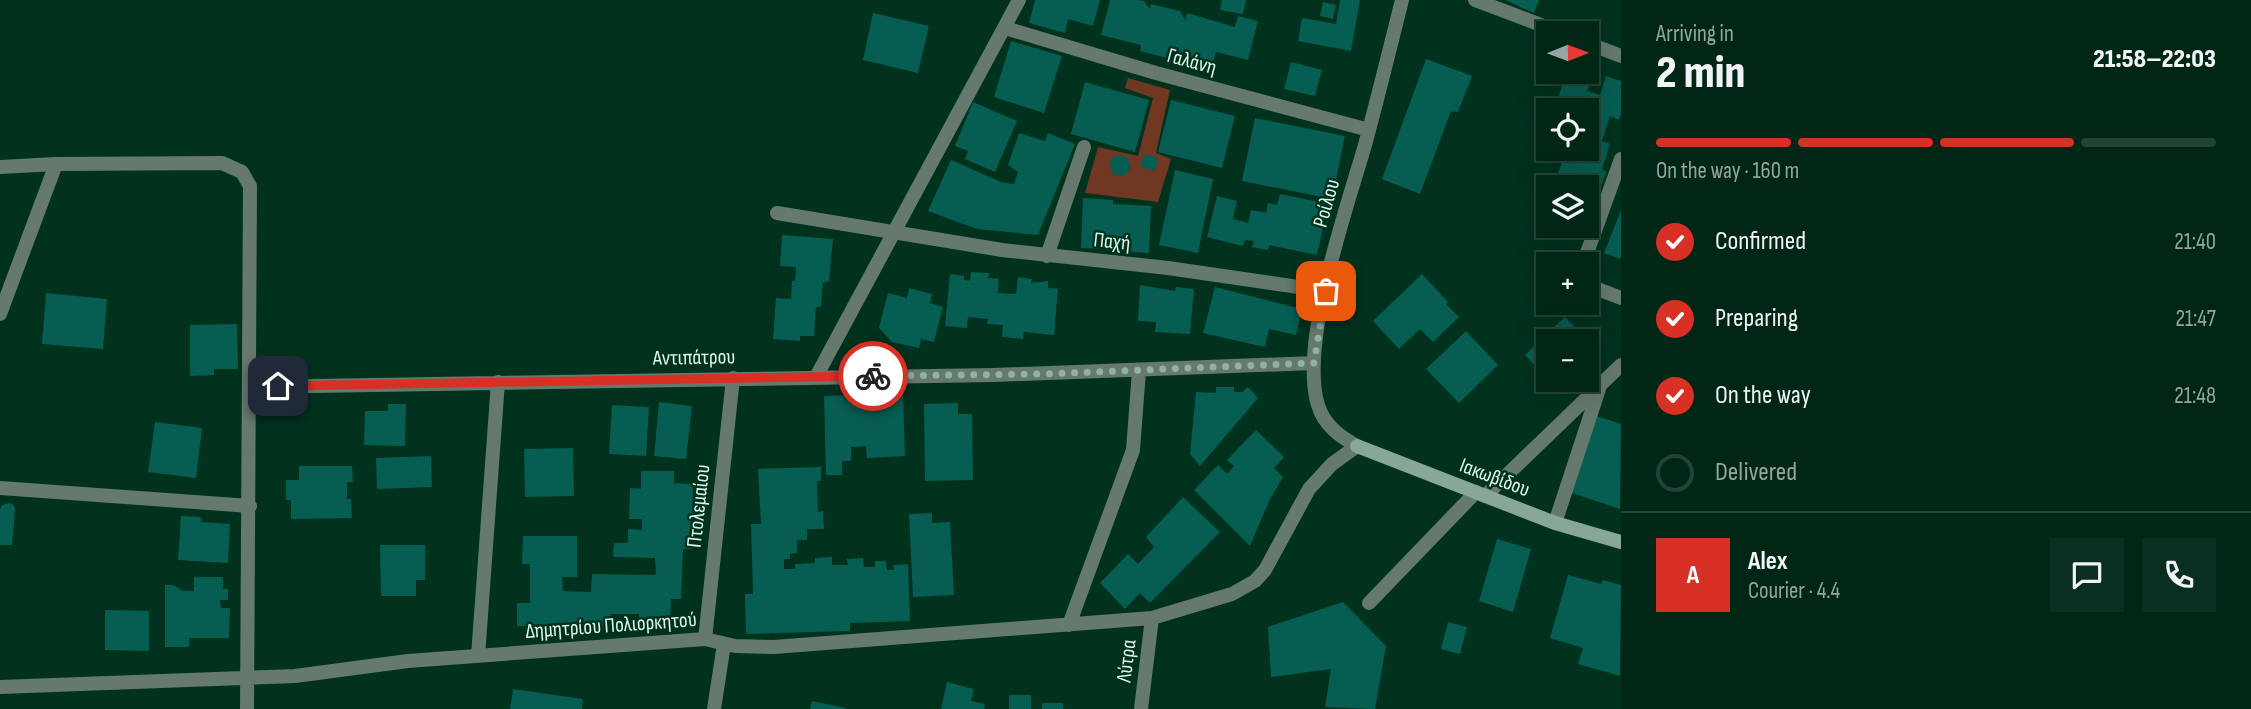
<!DOCTYPE html>
<meta charset="utf-8">
<style>
body{margin:0;font-family:"Sofia Sans Condensed",sans-serif;background:#0a2e1f;color:#f1f3f6;height:100vh;display:flex;flex-direction:column;font-size:26px;white-space:nowrap}
*{box-sizing:border-box;margin:0}
p{font-size:23px;color:#95a5a1}
.icon{flex:none;width:38px;height:38px;fill:none;stroke:currentColor;stroke-width:2;stroke-linecap:round;stroke-linejoin:round}
.map{position:relative;flex:1;overflow:hidden}
.sheet{display:flex;flex-direction:column;background:#002616;width:630px}
.sheet>*{flex:none}
.needle{width:46px;rotate:89deg}
.controls{position:absolute;left:1536px;top:21px;display:grid;gap:14px}
.controls a{display:grid;place-items:center;width:63px;height:63px;border-radius:0px;background:#002616;box-shadow:0 7px 28px #0002,0 0 0 2px #224335;font-size:35px}
.pin{position:absolute;display:grid;place-items:center;width:60px;height:60px;color:#fff;margin:-30px;border-radius:14px;box-shadow:0 4px 10px #0006}
.courier{position:absolute;display:grid;place-items:center;width:70px;height:70px;margin:-35px;border:5px solid #d93025;border-radius:50%;background:#fff;color:#222;box-shadow:0 2px 9px #0007}
.summary em{font-style:normal;font-weight:800}
.summary div{display:flex;flex-direction:column-reverse}
.summary{display:flex;align-items:center;justify-content:space-between;height:119px;padding:0 35px}
h1{font-size:46px;font-weight:800;line-height:52px}
.bar{display:grid;grid-template-columns:repeat(4,1fr);gap:10px 7px;align-content:center;height:84px;padding:0 35px}
.bar i{height:9px;border-radius:5px;background:#224335}
.bar .on{background:#d93025}
.bar p{grid-column:span 4}
.line{display:flex;align-items:center;gap:18px;padding:0 35px;border-top:2px solid #224335}
.line div{flex:1}
.round{display:grid;place-items:center;flex:none;width:74px;height:74px;border-radius:0px;background:#0a2e1f}
ol{padding:0 35px;list-style:none}
li{display:flex;align-items:center;gap:21px;height:77px}
li p{margin-inline-start:auto}
li .icon{padding:7px;border-radius:50%;background:#d93025;color:#fff;stroke-width:4}
li:last-child{color:#95a5a1}
li i{width:38px;height:38px;border:4px solid #224335;border-radius:50%}
main{display:flex;flex:1;min-height:0}
.map>svg:first-child{display:block}
.green{fill:#703823}
.building{fill:#065d52}
.lines{fill:none;stroke-linecap:round;stroke-linejoin:round}
.lane{stroke:#66796e;stroke-width:14}
.street{stroke:#66796e;stroke-width:14}
.secondary{stroke:#88a796;stroke-width:14}
.done{stroke:#90b2a2;stroke-width:7;stroke-dasharray:0 12.6}
.route{stroke:#d93025;stroke-width:9}
.labels{text-anchor:middle;stroke-width:5;stroke-linejoin:round;paint-order:stroke}
.street-label{font-size:21px;fill:#def7e9;stroke:#00321e}
</style>
<main>
<div class="map">
<svg width="1621" height="709" viewBox="0 0 1621 709">
<rect width="100%" height="100%" fill="#00321e"/>
<path class="green" d="M1128,78L1170,90L1156,153L1171,159L1158,202L1085,193L1098,147L1138,156L1153,98L1125,88Z"/>
<path class="building" d="M1035,0H1100L1093,26L1068,19L1065,33L1029,23Z
M1110,0H1139L1144,1L1150,9L1151,4L1180,11L1185,20L1187,13L1235,27L1238,16L1258,21L1248,60L1216,52L1213,63L1177,55L1175,60L1140,51L1141,45L1101,35Z
M1222,0H1246L1243,14L1220,10Z
M1340,0H1360L1351,51L1298,41L1302,18L1336,24Z
M1505,0H1539L1534,13Z
M1323,2L1336,5L1333,19L1320,16Z
M873,13L929,26L918,73L863,60Z
M1011,41L1062,56L1044,113L994,97Z
M1426,59L1472,76L1458,112L1451,111L1420,194L1382,179Z
M1291,62L1322,70L1315,96L1284,89Z
M1587,71L1594,73L1587,91L1600,95L1606,76L1621,81V114L1619,120L1610,116L1602,141L1610,144L1602,169L1606,172L1595,204L1587,201V187H1553L1567,149H1587V110H1560L1564,101L1558,98L1567,72Z
M1085,82L1149,100L1135,152L1071,134Z
M1171,100L1235,116L1222,168L1158,152Z
M973,102L1017,121L995,172L965,159L968,151L955,146Z
M1255,118L1345,136L1332,199L1242,181Z
M1019,133L1045,141L1048,133L1075,144L1038,235L977,229L928,211L951,160L1001,182L1014,184L1018,172L1008,165Z
M1144,154L1158,158L1155,171L1140,167Z
M1115,155L1127,157L1131,168L1124,176L1113,174L1109,164Z
M1175,170L1213,179L1198,253L1159,245Z
M1280,194L1328,204L1317,255L1269,245L1268,250L1252,247L1254,241L1245,240L1243,246L1207,237L1217,196L1237,201L1233,219L1248,223L1251,210L1266,213L1268,203L1277,205Z
M1083,198L1113,200V204L1151,206L1149,253L1122,251V241H1109L1108,249L1081,248Z
M1621,210V259L1604,253Z
M782,235L833,239L829,281L823,283L821,307H816L814,336H800V341L773,339L776,298L791,299L792,281H795L796,267L780,266Z
M971,272L989,273L988,278L999,279L998,293L1016,294L1018,277L1032,279L1031,283L1048,281V288L1058,289L1054,335L1024,332L1023,339L1002,337L1003,325L987,324L988,319L968,317L967,328L945,326L950,274L964,276V280L970,281Z
M1422,274L1448,302L1446,304L1459,317L1433,342L1420,329L1399,349L1373,321Z
M1140,285L1175,291L1176,287L1194,289L1190,334L1155,332L1156,322L1138,321Z
M1215,287L1302,309L1296,335L1269,329L1265,347L1203,333Z
M909,288L932,294L930,303L943,307L934,342L921,339L919,348L892,342L879,328L888,293L907,298Z
M46,293L107,299L103,349L42,344Z
M1565,317L1593,346L1587,352V341H1549V380H1558L1552,385L1525,355Z
M237,324L238,369H214V375L190,376V325Z
M1466,331L1498,365L1459,403L1426,369Z
M1216,387H1234V392H1242L1248,387L1258,398L1200,466L1190,454L1196,392L1216,393Z
M903,394L905,456L867,458L866,446L851,447V461H842V475H826L824,396Z
M659,402L692,406L686,459L654,456Z
M958,403V414H972L973,480L925,481L924,404Z
M388,404H406L405,446L364,445L365,411H388Z
M612,405L649,407L646,456L609,454Z
M1597,416L1621,424L1620,509L1572,493Z
M155,422L202,428L196,478L148,472Z
M1256,430L1284,457L1274,468L1283,477L1269,501L1250,546L1194,490L1218,465L1227,474L1234,466L1227,460Z
M573,448L574,496L525,497L524,449Z
M431,456L432,487L377,489L376,458Z
M299,466H352L353,482H347V499H351L352,518L291,519V500H286V480H299Z
M821,467V481H817L818,512L823,511L824,529H807V540H797V553L790,554V559H784V569H795V564L815,563V558L832,557V565H848L847,559L863,558L864,567H875V561H886L887,570H894L893,565L908,564L910,621L850,623V631L746,634L745,594H753L751,524H761L758,469Z
M641,471H674V483L693,484L692,549H683L681,599H671L670,627H639V614H611V626H517V603H530V564H522L523,536H577V577H562L563,591L591,592L592,574L656,575L655,558L613,557L614,543H628V529L642,530V519H629L630,488L641,489Z
M1183,497L1220,532L1150,603L1140,593L1125,609L1100,583L1128,554L1138,564L1154,547L1146,537Z
M9,503L14,505L15,511L12,545H0V509L2,505Z
M932,513V523L950,522L954,595L913,597L909,514Z
M181,516L201,517V522L230,524L228,563L178,560Z
M1497,539L1531,549L1513,612L1479,601Z
M380,545H425V580H416V596H381Z
M1568,575L1601,584L1603,580L1621,585L1620,676L1578,664L1583,648L1550,638Z
M194,577H223V589H228V600H220L221,608H230L229,638H189V647H165V585H173L183,591H194Z
M1343,602L1386,646L1375,709L1325,707L1331,669L1271,677L1268,627Z
M105,610L149,611V651L105,650Z
M1448,622L1467,627L1460,654L1441,649Z
M947,682L974,689L971,701L985,704L984,709H941Z
M513,689L583,699L582,709H510Z
M1009,695H1031V709H1009Z
M812,701L845,708V709H810Z
M1042,703H1063V709H1042Z"/>
<g class="lines">
<path class="lane" d="M1369,603L1476,492"/>
<path class="street" d="M1475,0L1562,33
M1005,28L1156,73L1369,130
M1587,43L1621,56
M0,167L56,164L222,163L242,172L250,186L247,709
M777,213L1002,250L1168,268L1326,291
M1047,256L1084,147
M1583,264L1621,159
M1587,285L1621,298
M0,314L56,164
M816,377L1019,0
M250,387L994,375L1314,363
M0,488L250,506
M1485,496L1621,365
M1555,523L1599,389
M1069,625L1133,450L1139,371
M705,639L733,378
M478,656L498,382
M0,687L295,676L408,661L705,639L735,646L774,647L1152,618L1232,594L1255,581L1265,570L1309,489L1332,464L1357,446C1339,436 1324,425 1318,405C1299,344 1347,207 1365,145C1378,97 1390,48 1402,0
M714,709L724,644
M1141,709L1152,618"/>
<path class="secondary" d="M1357,446L1555,523L1621,542"/>
</g>
<g class="lines">
<path class="done" d="M873,376L1042,374L1314,363L1326,291"/>
<path class="route" d="M278,386L873,376"/>
</g>
<g class="labels">
<g class="street-label">
<text transform="translate(1192 61) rotate(15)" y="7">Γαλάνη</text>
<text transform="translate(1326 203) rotate(-74)" y="7">Ροίλου</text>
<text transform="translate(1112 241) rotate(6)" y="7">Παχή</text>
<text transform="translate(694 357) rotate(-1)" y="7">Αντιπάτρου</text>
<text transform="translate(1495 477) rotate(21)" y="7">Ιακωβίδου</text>
<text transform="translate(698 506) rotate(-84)" y="7">Πτολεμαίου</text>
<text transform="translate(611 625) rotate(-4)" y="7">Δημητρίου Πολιορκητού</text>
<text transform="translate(1126 661) rotate(-83)" y="7">Λύτρα</text>
</g>
</g>
</svg>
<div class="controls">
<a><svg class="needle" viewBox="-14 -14 28 28"><path d="M0-13l5 13h-10z" fill="#e53935"/><path d="M0 13l5-13h-10z" fill="#95a5a1"/></svg></a>
<a><svg class="icon" aria-label="locate" viewBox="0 0 24 24"><circle cx="12" cy="12" r="6"/><path d="M12 2v4M12 18v4M2 12h4M18 12h4"/></svg></a>
<a><svg class="icon" aria-label="layers" viewBox="0 0 24 24"><path d="M12 4l9 5-9 5-9-5zM3 14l9 5 9-5"/></svg></a>
<a>+</a>
<a>−</a>
</div>
<div class="pin" style="left:1326px;top:291px;background:#ea580c"><svg class="icon" aria-label="bag" viewBox="0 0 24 24"><path d="M5 8h14l-1 12H6zM9 8a3 3 0 0 1 6 0"/></svg></div>
<div class="pin" style="left:278px;top:386px;background:#1f2937"><svg class="icon" aria-label="home" viewBox="0 0 24 24"><path d="M3 11l9-7 9 7M6 9v11h12V9"/></svg></div>
<div class="courier" style="left:873px;top:376px"><svg class="icon" aria-label="bike" viewBox="0 0 24 24"><circle cx="6" cy="16" r="4"/><circle cx="18" cy="16" r="4"/><path d="M6 16l4-8h5l3 8M10 8l3 8H6M13 5h3"/></svg></div>
</div>
<section class="sheet">
<div class="summary"><div><h1>2 min</h1><p>Arriving in</p></div><em>21:58–22:03</em></div>
<div class="bar"><i class="on"></i><i class="on"></i><i class="on"></i><i></i><p>On the way · 160 m</p></div>
<ol>
<li><svg class="icon" aria-label="check" viewBox="0 0 24 24"><path d="M5 12l5 5 9-10"/></svg>Confirmed<p>21:40</p></li>
<li><svg class="icon" aria-label="check" viewBox="0 0 24 24"><path d="M5 12l5 5 9-10"/></svg>Preparing<p>21:47</p></li>
<li><svg class="icon" aria-label="check" viewBox="0 0 24 24"><path d="M5 12l5 5 9-10"/></svg>On the way<p>21:48</p></li>
<li><i></i>Delivered</li>
</ol>
<div class="line" style="height:126px"><b class="round" style="background:#d93025;color:#fff">A</b><div><b>Alex</b><p>Courier · 4.4</p></div><a class="round"><svg class="icon" aria-label="chat" viewBox="0 0 24 24"><path d="M4 5h16v11H9l-5 4z"/></svg></a><a class="round"><svg class="icon" aria-label="phone" viewBox="0 0 24 24"><path d="M5 4h4l2 5-3 2q2 4 5 5l2-3 5 2v4C11 20 4 13 5 4z"/></svg></a></div>
</section>
</main>
